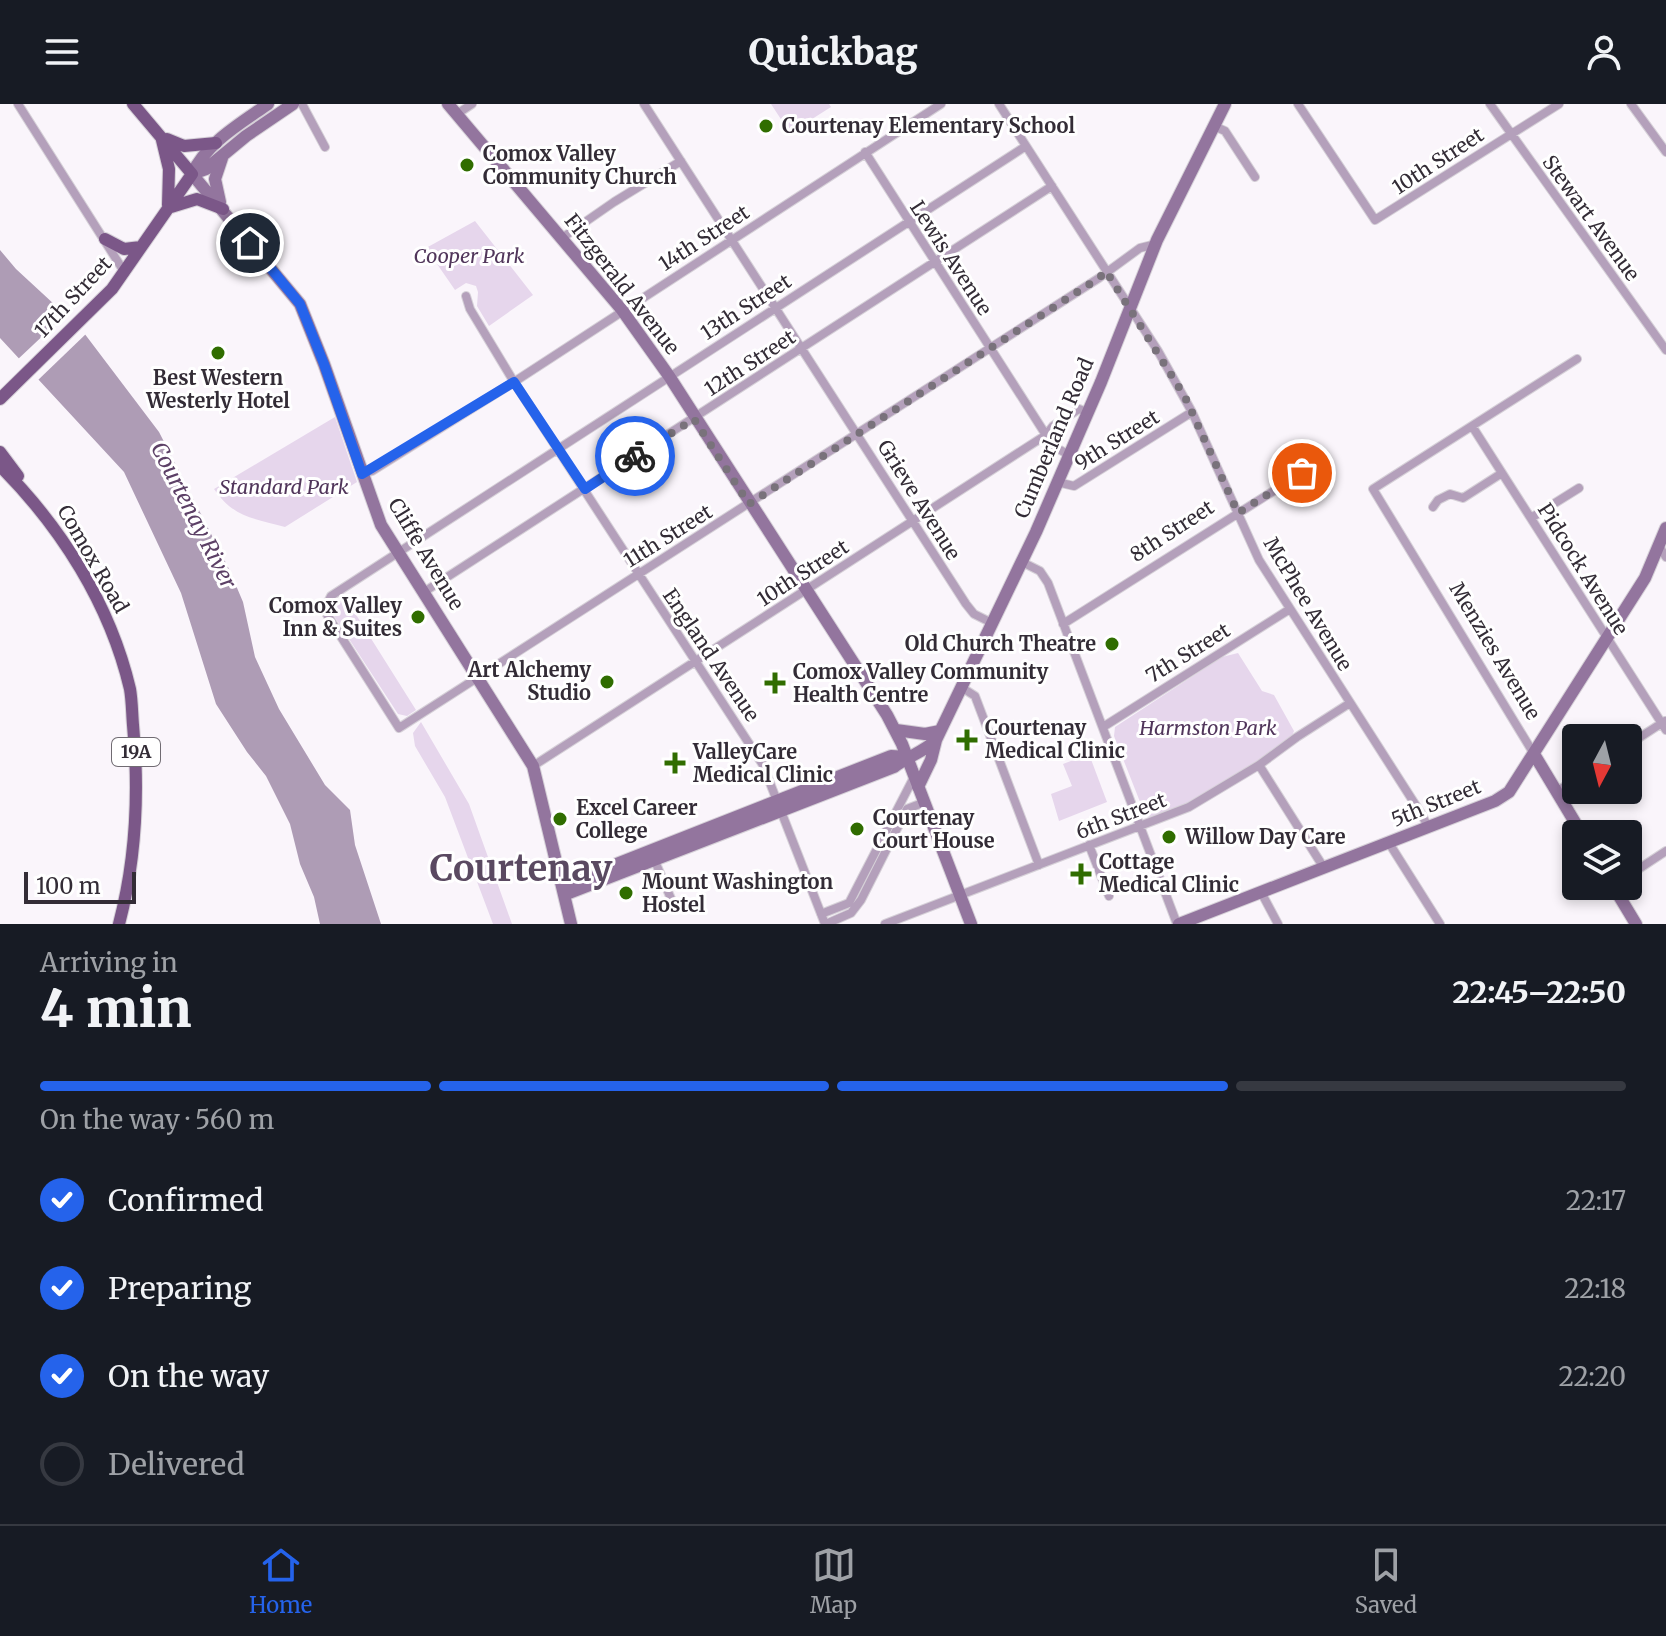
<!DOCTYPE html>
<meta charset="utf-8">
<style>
body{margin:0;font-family:Merriweather,serif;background:#242831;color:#f1f3f6;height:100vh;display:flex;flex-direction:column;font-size:30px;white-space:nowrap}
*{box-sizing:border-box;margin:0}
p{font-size:26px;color:#9ea1a6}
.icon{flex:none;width:44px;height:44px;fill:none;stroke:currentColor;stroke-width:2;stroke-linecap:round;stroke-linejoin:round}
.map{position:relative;height:820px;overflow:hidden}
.details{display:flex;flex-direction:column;background:#171b24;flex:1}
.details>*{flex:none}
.needle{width:52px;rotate:187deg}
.buttons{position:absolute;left:1562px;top:620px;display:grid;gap:16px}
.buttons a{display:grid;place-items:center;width:80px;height:80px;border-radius:8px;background:#171b24;box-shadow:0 4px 12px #0003;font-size:40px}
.scale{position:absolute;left:24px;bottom:20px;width:112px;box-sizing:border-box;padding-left:8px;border:4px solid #332c36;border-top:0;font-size:22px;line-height:28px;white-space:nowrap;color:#332c36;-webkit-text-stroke:6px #fff;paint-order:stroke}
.pin{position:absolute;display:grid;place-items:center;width:68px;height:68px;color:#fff;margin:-34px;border:4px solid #fff;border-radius:50%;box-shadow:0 2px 8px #0007}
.courier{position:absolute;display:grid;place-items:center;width:80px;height:80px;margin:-40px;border:6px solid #2563eb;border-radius:50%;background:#fff;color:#222;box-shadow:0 2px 10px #0007}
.head em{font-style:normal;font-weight:800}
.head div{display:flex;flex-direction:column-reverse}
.head{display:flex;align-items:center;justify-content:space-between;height:136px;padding:0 40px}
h1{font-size:52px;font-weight:800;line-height:60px}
.bar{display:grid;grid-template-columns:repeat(4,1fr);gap:12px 8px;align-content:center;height:96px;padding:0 40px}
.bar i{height:10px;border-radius:6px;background:#363941}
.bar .selected{background:#2563eb}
.bar p{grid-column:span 4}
ol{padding:0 40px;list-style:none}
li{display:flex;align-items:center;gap:24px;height:88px}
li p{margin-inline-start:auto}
li .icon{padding:8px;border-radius:50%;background:#2563eb;color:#fff;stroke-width:4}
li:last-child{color:#9ea1a6}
li i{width:44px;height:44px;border:4px solid #363941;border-radius:50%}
header{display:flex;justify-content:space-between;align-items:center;height:104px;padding:0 40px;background:#171b24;font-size:36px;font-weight:800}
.menu{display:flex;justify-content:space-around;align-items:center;height:112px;border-top:2px solid #363941;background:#171b24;font-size:22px;color:#9ea1a6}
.menu a{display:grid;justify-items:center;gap:4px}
.menu .selected{color:#2563eb}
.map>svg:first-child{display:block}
.green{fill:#e6d6ec}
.water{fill:#ae9cb5}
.pier{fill:#faf5fb}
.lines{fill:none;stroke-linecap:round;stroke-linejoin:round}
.street-casing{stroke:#d6d1d8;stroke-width:10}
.secondary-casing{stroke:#d6d1d8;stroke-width:14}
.primary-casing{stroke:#d6d1d8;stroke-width:14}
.street{stroke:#b4a0bb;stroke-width:8}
.secondary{stroke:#93759e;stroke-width:12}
.primary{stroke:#7b5788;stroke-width:12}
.done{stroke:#79727b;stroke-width:8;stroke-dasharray:0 14.4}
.route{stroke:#2563eb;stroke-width:10}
.poi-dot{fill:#306d00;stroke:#fff;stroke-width:3}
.labels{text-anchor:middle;stroke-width:6;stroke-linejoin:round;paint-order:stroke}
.shield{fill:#fff;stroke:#706b72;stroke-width:2}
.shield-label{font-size:18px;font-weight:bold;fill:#332c36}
.poi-label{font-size:20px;font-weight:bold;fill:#332c36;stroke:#fff;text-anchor:start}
.street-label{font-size:20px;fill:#332c36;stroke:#fff}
.park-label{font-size:20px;font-style:italic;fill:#51365b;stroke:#fff}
.water-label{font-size:22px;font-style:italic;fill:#5c4066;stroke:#fff}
.town-label{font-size:36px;font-weight:bold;fill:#5a4961;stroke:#fff}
</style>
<header><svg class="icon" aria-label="menu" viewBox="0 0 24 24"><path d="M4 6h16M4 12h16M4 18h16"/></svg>Quickbag<svg class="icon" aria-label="person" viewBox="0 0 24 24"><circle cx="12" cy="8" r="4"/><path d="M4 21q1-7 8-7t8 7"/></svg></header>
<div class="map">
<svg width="1666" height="820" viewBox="0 0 1666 820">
<rect width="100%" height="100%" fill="#faf5fb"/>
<path class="green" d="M771,0H829L831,3L790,29Z
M475,117L533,191L489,222L477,202L478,188L476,182L466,179L455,186L426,144Z
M335,313L357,378L285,423C253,414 234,414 214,385Z
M343,490L416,606L407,612L398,610L334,512V499Z
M1238,549L1262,587L1274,591L1294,627L1292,632C1269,651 1172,715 1146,713L1114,632L1115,623L1222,553Z
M421,618L469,700L512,820H493L445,693L415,642L413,629Z
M1089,650L1107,698L1059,717L1051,690L1072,682L1063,660Z"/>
<path class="water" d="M0,146L16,165L81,225L159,328L229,465L243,498L255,553L279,605L325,681L350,706L355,741L381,820H320L314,793L300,760L290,720L266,672L247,648L216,600L181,489L124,368L0,234Z"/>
<path class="pier" d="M68,208L88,228L36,278L16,257Z"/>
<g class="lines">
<g class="street-casing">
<path id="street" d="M18,0L125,169
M302,0L325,43
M644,0L966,500L974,510L992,519
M999,0L1158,247L1192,308L1259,456L1422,711L1428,723
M1298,0L1375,116L1559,0
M1490,0L1666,246
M1631,0L1666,48
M457,10L472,0
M1214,22L1225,27L1255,73
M1026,42L331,492L327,500L326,509L399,624L1099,174L1140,144L1156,140
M865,48L1046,331L1055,343L1069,351
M562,134L614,98L681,57
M466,192L470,205L514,278L763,661L825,820
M1472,322L1666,626
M362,370L372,367L514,278L941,0
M1057,378L1074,382L1192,308
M1433,403L1438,396L1450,390L1463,394L1502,369
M1531,414L1579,384
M1659,442L1666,453
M1022,458L1040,467L1048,479L1177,820
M424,488L1052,82
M1063,520L1302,369
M961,583L975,592L1039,761
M1103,623L1290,505
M1628,641L1665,617
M1534,650L1373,385L1577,255
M1259,661L1324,764
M533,662L1046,331L1053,322L1079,305L1087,308
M1556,688L1576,675
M1389,739L1440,820
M1089,741L1109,792
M654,755L672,797
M1628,772L1666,747
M1261,788L1278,820
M821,810L849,799L914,673
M826,820L851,809L861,796L907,705L925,698
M885,820L1189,703L1259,661L1297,633L1350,599"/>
</g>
<g class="secondary-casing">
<path id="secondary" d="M448,0L622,206L669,272L887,611L902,640L971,820
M192,70L300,200L324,260L381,421L533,662L571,820
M192,70L206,65L246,32L293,0
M192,70C206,39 241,19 268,0
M220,98L215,75L222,54
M896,626L925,630L940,627
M1534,650L1582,730
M918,683L931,656L936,636L1036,428L1101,278L1157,136L1225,0
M563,781L891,652L907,653
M1613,782L1636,820
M564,791L894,663C908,652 924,648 936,636
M1179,820L1495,697L1509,688L1645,474L1666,424"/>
</g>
<g class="primary-casing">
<path id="primary" d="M167,35L184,42L216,39
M162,36L169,65L168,101
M171,103L197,95L223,105
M105,135L124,145L141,143
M0,295L112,185L192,70L133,0
M0,348L18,372
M0,362C61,423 110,500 130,585C132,596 132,609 133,621C139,686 136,756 119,820"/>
</g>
<use href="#street" class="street"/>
<use href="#secondary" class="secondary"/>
<use href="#primary" class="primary"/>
</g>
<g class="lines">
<path class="done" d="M635,352L694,315L749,400L1099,174L1106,167L1185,293L1238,409L1302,369"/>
<path class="route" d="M250,139L300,200L324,260L362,370L514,278L585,385L635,352"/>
</g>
<g class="poi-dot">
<circle cx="766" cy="22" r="8"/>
<circle cx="467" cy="61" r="8"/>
<circle cx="218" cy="249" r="8"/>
<circle cx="418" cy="513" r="8"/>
<circle cx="1112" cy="540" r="8"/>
<circle cx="607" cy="578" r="8"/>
<path d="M771 567h8v8h8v8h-8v8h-8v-8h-8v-8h8z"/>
<path d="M963 624h8v8h8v8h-8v8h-8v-8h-8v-8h8z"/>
<path d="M671 647h8v8h8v8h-8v8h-8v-8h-8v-8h8z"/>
<circle cx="560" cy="715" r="8"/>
<circle cx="857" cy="725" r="8"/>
<circle cx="1169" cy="733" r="8"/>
<path d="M1077 758h8v8h8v8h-8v8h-8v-8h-8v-8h8z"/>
<circle cx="626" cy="789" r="8"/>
</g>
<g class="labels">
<rect class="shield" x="112" y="634" width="48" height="28" rx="6"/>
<g class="shield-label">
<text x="136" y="654">19A</text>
</g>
<g class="poi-label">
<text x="782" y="29">Courtenay Elementary School</text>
<text x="483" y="57">Comox Valley<tspan x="483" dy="23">Community Church</tspan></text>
<text x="218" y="281" text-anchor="middle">Best Western<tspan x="218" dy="23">Westerly Hotel</tspan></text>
<text x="402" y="509" text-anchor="end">Comox Valley<tspan x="402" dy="23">Inn &amp; Suites</tspan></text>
<text x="1096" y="547" text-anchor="end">Old Church Theatre</text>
<text x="591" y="573" text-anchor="end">Art Alchemy<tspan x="591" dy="23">Studio</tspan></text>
<text x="793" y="575">Comox Valley Community<tspan x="793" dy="23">Health Centre</tspan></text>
<text x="985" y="631">Courtenay<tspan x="985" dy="23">Medical Clinic</tspan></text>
<text x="693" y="655">ValleyCare<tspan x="693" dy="23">Medical Clinic</tspan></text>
<text x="576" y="711">Excel Career<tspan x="576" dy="23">College</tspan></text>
<text x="873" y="721">Courtenay<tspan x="873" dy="23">Court House</tspan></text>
<text x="1185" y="740">Willow Day Care</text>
<text x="1099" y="765">Cottage<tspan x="1099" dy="23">Medical Clinic</tspan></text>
<text x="642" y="785">Mount Washington<tspan x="642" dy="23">Hostel</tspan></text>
</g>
<g class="street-label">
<text transform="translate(1438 57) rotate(-33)" y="7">10th Street</text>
<text transform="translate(1591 114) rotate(54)" y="7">Stewart Avenue</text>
<text transform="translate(704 134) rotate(-33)" y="7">14th Street</text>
<text transform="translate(951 154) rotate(57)" y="7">Lewis Avenue</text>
<text transform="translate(622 180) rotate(52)" y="7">Fitzgerald Avenue</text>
<text transform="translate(73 193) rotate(-47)" y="7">17th Street</text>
<text transform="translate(746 203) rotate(-33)" y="7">13th Street</text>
<text transform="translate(750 259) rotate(-33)" y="7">12th Street</text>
<text transform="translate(1054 334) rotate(-67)" y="7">Cumberland Road</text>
<text transform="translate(1117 336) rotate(-32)" y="7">9th Street</text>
<text transform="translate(919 396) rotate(58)" y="7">Grieve Avenue</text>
<text transform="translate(1172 427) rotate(-33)" y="7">8th Street</text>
<text transform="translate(668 432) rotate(-32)" y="7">11th Street</text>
<text transform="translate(426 450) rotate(59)" y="7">Cliffe Avenue</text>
<text transform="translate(93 455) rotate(60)" y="7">Comox Road</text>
<text transform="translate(1583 465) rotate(58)" y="7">Pidcock Avenue</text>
<text transform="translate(803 469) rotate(-33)" y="7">10th Street</text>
<text transform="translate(1308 500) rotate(59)" y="7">McPhee Avenue</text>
<text transform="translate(1495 547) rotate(59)" y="7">Menzies Avenue</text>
<text transform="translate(1188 549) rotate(-32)" y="7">7th Street</text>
<text transform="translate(711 551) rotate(56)" y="7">England Avenue</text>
<text transform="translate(1436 699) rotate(-22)" y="7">5th Street</text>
<text transform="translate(1121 712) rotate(-21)" y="7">6th Street</text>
</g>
<g class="park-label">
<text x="469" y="159">Cooper Park</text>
<text x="284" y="390">Standard Park</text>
<text x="1208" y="631">Harmston Park</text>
</g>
<g class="water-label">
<text transform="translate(194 411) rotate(63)" y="8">Courtenay River</text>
</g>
<g class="town-label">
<text x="521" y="777">Courtenay</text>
</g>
</g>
</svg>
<div class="buttons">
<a><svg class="needle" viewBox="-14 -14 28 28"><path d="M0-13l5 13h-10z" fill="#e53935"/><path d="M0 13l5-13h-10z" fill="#9ea1a6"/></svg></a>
<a><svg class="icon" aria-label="layers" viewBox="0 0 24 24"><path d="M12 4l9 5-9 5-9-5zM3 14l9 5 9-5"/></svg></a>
</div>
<div class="scale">100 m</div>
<div class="pin" style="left:1302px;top:369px;background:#ea580c"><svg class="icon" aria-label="bag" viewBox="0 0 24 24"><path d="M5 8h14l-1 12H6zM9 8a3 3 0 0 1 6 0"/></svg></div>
<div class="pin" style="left:250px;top:139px;background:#1f2937"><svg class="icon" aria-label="home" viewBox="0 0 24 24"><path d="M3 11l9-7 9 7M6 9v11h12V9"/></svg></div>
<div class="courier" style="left:635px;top:352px"><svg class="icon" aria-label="bike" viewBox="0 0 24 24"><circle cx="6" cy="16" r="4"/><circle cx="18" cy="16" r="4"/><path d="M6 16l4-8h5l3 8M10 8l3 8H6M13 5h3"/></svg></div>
</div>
<section class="details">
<div class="head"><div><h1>4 min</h1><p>Arriving in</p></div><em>22:45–22:50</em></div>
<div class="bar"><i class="selected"></i><i class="selected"></i><i class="selected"></i><i></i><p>On the way · 560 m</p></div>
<ol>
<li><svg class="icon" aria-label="check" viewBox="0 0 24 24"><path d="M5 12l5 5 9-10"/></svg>Confirmed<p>22:17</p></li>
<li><svg class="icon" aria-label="check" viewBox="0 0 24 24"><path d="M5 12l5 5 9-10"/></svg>Preparing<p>22:18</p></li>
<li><svg class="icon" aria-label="check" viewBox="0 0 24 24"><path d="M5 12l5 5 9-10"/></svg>On the way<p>22:20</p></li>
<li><i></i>Delivered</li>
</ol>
</section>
<nav class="menu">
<a class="selected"><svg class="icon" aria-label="home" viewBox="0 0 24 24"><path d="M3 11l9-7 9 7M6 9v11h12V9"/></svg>Home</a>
<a><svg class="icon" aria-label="map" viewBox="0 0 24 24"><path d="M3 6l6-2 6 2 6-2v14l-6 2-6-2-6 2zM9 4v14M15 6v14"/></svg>Map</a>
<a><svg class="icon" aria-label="saved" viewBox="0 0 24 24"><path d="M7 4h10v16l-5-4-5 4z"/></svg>Saved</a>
</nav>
